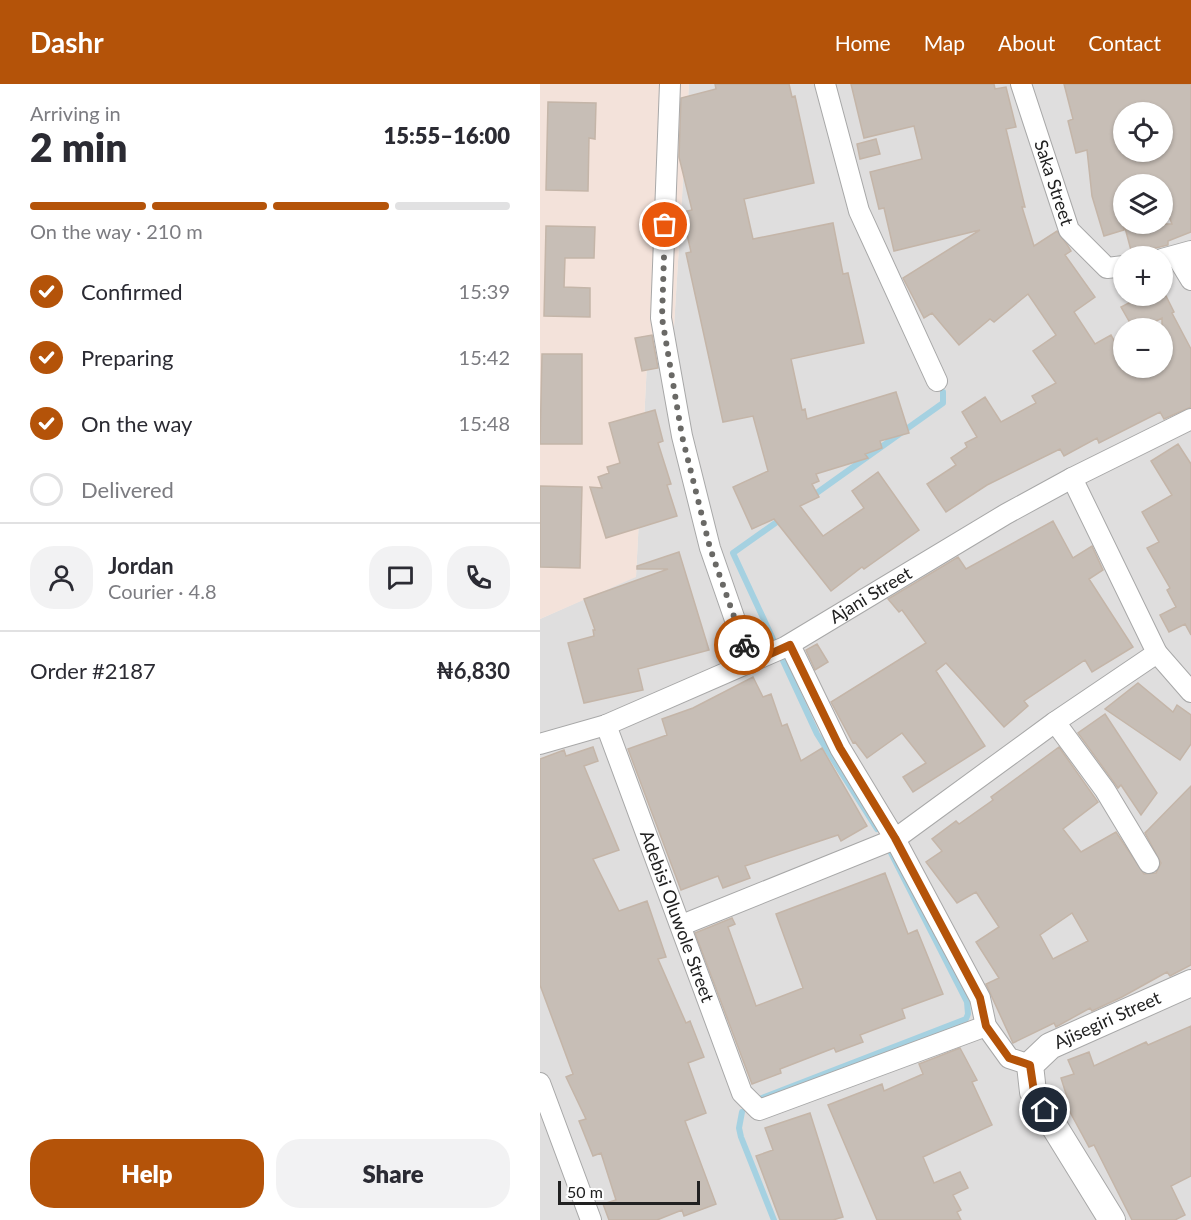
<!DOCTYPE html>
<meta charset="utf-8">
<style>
body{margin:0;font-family:Lato,sans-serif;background:#f2f2f3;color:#2b2b33;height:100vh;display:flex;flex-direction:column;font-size:22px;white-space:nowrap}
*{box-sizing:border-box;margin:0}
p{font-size:20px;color:#7c7c81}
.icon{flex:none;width:33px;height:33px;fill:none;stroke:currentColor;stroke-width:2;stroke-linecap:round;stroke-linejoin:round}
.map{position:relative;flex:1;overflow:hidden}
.drawer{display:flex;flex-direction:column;background:#fff;width:540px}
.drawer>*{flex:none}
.buttons{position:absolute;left:573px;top:18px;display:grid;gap:12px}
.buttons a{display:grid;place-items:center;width:60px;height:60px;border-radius:50%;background:#fff;box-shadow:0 2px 4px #0004;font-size:30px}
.scale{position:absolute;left:18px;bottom:15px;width:142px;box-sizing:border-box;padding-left:6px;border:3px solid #212121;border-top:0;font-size:16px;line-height:21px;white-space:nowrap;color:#212121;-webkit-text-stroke:4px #fff;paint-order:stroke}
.pin{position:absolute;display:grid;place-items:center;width:51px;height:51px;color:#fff;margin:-26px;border:3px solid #fff;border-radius:50%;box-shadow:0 2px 6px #0007}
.courier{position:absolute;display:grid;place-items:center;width:60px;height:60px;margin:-30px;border:4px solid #b45309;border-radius:50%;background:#fff;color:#222;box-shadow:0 2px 8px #0007}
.head em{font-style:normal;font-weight:800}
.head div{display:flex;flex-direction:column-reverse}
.head{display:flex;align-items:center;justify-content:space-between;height:102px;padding:0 30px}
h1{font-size:39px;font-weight:800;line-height:45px}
.bar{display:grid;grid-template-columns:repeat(4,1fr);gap:9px 6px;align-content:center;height:72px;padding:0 30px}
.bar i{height:8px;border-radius:4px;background:#e1e1e2}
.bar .active{background:#b45309}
.bar p{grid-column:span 4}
.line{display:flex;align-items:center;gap:15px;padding:0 30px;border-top:2px solid #e1e1e2}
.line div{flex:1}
.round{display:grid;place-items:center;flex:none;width:63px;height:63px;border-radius:24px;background:#f2f2f3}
ol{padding:0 30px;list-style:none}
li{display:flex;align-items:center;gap:18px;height:66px}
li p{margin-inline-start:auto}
li .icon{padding:6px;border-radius:50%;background:#b45309;color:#fff;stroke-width:4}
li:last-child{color:#7c7c81}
li i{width:33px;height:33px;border:3px solid #e1e1e2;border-radius:50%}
.primary-button{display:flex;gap:12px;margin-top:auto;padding:12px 30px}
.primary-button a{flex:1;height:69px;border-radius:24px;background:#b45309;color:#fff;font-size:24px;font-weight:800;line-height:69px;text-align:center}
.primary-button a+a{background:#f2f2f3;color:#2b2b33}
header{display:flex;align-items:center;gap:36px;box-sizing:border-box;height:84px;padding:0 30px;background:#b45309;color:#fff}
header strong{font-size:28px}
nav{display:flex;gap:33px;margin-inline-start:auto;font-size:21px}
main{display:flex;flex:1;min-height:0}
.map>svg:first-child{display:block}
.residential{fill:#dfdede;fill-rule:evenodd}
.military{fill:#f3e2da}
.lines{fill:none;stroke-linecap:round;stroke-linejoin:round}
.stream{stroke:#a5d1e1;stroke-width:6}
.building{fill:#c7beb6;stroke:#c4b5a8;stroke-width:1.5;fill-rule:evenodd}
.minor-casing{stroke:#a8a8a8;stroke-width:22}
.tertiary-casing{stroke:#a8a8a8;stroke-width:28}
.minor{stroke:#fff;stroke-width:20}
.tertiary{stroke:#fff;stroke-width:26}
.done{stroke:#6a6966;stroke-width:6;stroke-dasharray:0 10.8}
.route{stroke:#b45309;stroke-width:8}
.labels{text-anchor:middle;stroke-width:5;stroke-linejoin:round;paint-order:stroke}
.street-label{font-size:18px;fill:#212121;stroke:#fff}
</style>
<header>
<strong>Dashr</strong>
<nav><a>Home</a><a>Map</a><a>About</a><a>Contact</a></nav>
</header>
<main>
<section class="drawer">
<div class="head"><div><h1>2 min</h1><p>Arriving in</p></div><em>15:55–16:00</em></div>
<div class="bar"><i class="active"></i><i class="active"></i><i class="active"></i><i></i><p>On the way · 210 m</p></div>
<ol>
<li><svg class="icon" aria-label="check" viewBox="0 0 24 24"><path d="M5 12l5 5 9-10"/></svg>Confirmed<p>15:39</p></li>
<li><svg class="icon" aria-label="check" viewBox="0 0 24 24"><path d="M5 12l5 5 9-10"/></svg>Preparing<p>15:42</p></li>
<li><svg class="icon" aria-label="check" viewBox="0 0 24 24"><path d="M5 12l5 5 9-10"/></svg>On the way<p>15:48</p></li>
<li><i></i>Delivered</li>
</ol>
<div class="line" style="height:108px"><a class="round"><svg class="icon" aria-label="person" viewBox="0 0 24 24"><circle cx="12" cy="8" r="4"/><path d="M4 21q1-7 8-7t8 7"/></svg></a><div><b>Jordan</b><p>Courier · 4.8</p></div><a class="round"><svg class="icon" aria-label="chat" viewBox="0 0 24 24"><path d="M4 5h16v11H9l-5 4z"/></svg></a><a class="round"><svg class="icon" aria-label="phone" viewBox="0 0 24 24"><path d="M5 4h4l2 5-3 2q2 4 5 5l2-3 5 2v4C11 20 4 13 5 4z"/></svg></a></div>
<div class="line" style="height:78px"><div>Order #2187</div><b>₦6,830</b></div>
<div class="primary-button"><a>Help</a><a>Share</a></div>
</section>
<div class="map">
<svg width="651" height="1136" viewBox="0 0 651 1136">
<rect width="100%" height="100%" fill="#f1eee7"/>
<path class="residential" d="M149,0H651V1136H0V535L96,492L107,279L132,275ZM584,28H622V68H584ZM584,100H622V140H584ZM584,172H622V212H584ZM584,244H622V284H584Z"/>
<path class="military" d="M0,0H149L132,275L107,279L96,493L0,535Z"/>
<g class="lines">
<path class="stream" d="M271,413L403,319V308
M241,435L193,469L277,650L337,745
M217,1016L426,935L428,930L427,918L351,769
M202,1028L199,1044L201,1053L234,1136"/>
</g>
<path class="building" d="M175,0H249L252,13L255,12L274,99L204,115L213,155L293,139L303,190L308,189L324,259L251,275L262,326L265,325L267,335L356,308L369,349L340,357L342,364L325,370L328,374L276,390L279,397L272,400L279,413L260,422L283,452L324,424L312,407L338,388L379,446L324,485L322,483L291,507L234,435L212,445L193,403L228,387L213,332L183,338L146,169L151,168L142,128L152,126L139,73L141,14L176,5Z
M311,0H454L455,5L466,3L476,43L466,45L485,123H482L494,162L517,147L528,162L531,167L525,171L555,213L534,228L555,260L571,251L584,274V284H622V234L603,244H593L581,223L602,212H626L634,228L632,229L651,265V323L624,335L620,328L559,359L557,354L524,372L520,365L447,401L406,428L387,400L416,381L411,374L427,363L425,359L437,353L422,328L445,313L461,338L496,319L492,312L516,299L493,267L516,251L488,210L454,238L450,235L419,261L392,229L384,234L363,194L440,146L354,167L344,124L339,125L330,88L382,75L374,42L324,54Z
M524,0H651V148L628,157V161L592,170L584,140H632L622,115V100H584V146L564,152L552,112L547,66L536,69L528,37L533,35ZM584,28H622V68H584Z
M8,18L56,19L55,55L49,54L48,107L6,106Z
M336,55L340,70L320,75L317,60Z
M6,142L55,143L54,174H25L24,203L50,204V233L4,232Z
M112,251L118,284L102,287L95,254Z
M2,270H42V360H0Z
M115,326L123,357L118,359L131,400L127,401L137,432L66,454L50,403L62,404L58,393L69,389L67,383L80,379L69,339Z
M638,360L651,380V551L645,540L629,548L620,531L636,523L627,506L630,504L607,464L619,458L602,428L632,411L611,377Z
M0,402L42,403L40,484L0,483Z
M513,437L533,474L552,462L563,486L549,495L593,563L552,588L545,576L484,617L488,622L464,643L406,579L396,587L445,662L373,708L363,693L386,679L362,649L327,674L315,658L313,659L291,618L386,559L362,526L359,528L348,515L418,473L426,485Z
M139,468L169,566L98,585L103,606L44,619L28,559L54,552L53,546H55L44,515L128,485H97V482Z
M277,560L288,578L275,586L266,566Z
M213,593L223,613L231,610L242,642L247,640L261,677L282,664L327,742L301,757L298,751L205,782L210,794L183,804L178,792L141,806L88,665L127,651L122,635L153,624Z
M598,599L633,628L637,621L651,631V660L640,676L565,625Z
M565,630L617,709L601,731L581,701L578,704L538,649Z
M53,663L58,677L44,682L79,766L53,775L79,827L107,817L126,873L118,875L146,939L150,937L164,973L148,979L166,1029L145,1037L176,1120L144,1132L142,1126L117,1136H69L63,1120L76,1116L61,1069L53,1072L39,1037L46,1035L26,993L33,990L0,901V675L24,666L26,672Z
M519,663L558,718L523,745L541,768L576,748L604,790L616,789L621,779L605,749L651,702V881L630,892L627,888L582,913L552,927L550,924L516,943L514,939L473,959L446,900L459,894L436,858L459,843L436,808L417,819L386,778L402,767L392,755L416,737L419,740L453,716L451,713ZM532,829L548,857L513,875L500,851Z
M345,789L368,850L377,846L403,910L362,925L365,934L320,951L323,958L296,968L294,964L240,985L241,989L212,1000L155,849L192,834L195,840L188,843L216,922L263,904L236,830Z
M651,942V1092L631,1102L645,1131L635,1136H592L554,1061L549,1063L523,1015L527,1013L521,994L534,990L528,976L549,968L554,982L606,958L608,961Z
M420,964L437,996L432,998L452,1041L383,1073L394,1099L420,1088L428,1104L413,1111L421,1126L417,1128L421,1136H337L288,1021L342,1000L344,1007L383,990L379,980Z
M270,1029L303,1133L293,1136H240L216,1072L233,1066L225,1044Z"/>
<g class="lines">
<g class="minor-casing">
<g id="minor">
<path d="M130,0L121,234L142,352L170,464L210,579"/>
<path d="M285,0L319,127L397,297"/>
<path id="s1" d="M481,0L529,146L567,184L584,182"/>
<path d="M637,173L651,196"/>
<path d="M622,175L651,167"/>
<path d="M532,394L617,569L651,608"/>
<path d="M250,561L300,664L355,755L440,914L446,942L469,974L490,981"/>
<path d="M515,638L565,706L609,779"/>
<path id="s2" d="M66,641L202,1009L219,1026L446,942"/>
<path id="s3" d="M0,660L66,641L245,563L466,430L532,394L651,335"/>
<path d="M142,841L355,755L515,638L617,569"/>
<path d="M0,999L51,1136"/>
</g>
</g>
<g class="tertiary-casing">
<g id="tertiary">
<path id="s4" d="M572,1136L493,1008L490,981L510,962L651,899"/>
</g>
</g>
<use href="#minor" class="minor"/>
<use href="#tertiary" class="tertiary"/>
</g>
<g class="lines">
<path class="done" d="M125,141L122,234L142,352L170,464L204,561"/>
<path class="route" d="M204,561L210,579L250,561L300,664L355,754L440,914L446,942L469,974L490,981L494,1008L505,1026"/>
</g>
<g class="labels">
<g class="street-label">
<text dy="6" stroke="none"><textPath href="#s1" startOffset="104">Saka Street</textPath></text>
<text dy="6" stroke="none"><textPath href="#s3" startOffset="364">Ajani Street</textPath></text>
<text dy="6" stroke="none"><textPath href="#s2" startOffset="204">Adebisi Oluwole Street</textPath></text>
<text dy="6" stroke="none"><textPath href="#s4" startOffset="268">Ajisegiri Street</textPath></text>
</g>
</g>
</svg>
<div class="buttons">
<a><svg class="icon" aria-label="locate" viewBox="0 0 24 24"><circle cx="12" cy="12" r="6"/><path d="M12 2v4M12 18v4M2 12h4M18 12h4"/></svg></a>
<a><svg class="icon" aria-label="layers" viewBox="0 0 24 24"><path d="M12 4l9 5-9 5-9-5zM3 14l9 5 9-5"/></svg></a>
<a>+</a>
<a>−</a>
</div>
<div class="scale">50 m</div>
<div class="pin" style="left:125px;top:141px;background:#ea580c"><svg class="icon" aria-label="bag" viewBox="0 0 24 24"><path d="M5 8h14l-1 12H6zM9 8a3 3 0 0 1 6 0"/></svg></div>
<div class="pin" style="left:505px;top:1026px;background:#1f2937"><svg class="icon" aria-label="home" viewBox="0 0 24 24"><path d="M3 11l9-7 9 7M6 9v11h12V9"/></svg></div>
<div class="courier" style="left:204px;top:561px"><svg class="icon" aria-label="bike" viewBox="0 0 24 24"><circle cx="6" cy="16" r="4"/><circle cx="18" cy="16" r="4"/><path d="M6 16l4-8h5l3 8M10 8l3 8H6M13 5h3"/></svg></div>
</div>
</main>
